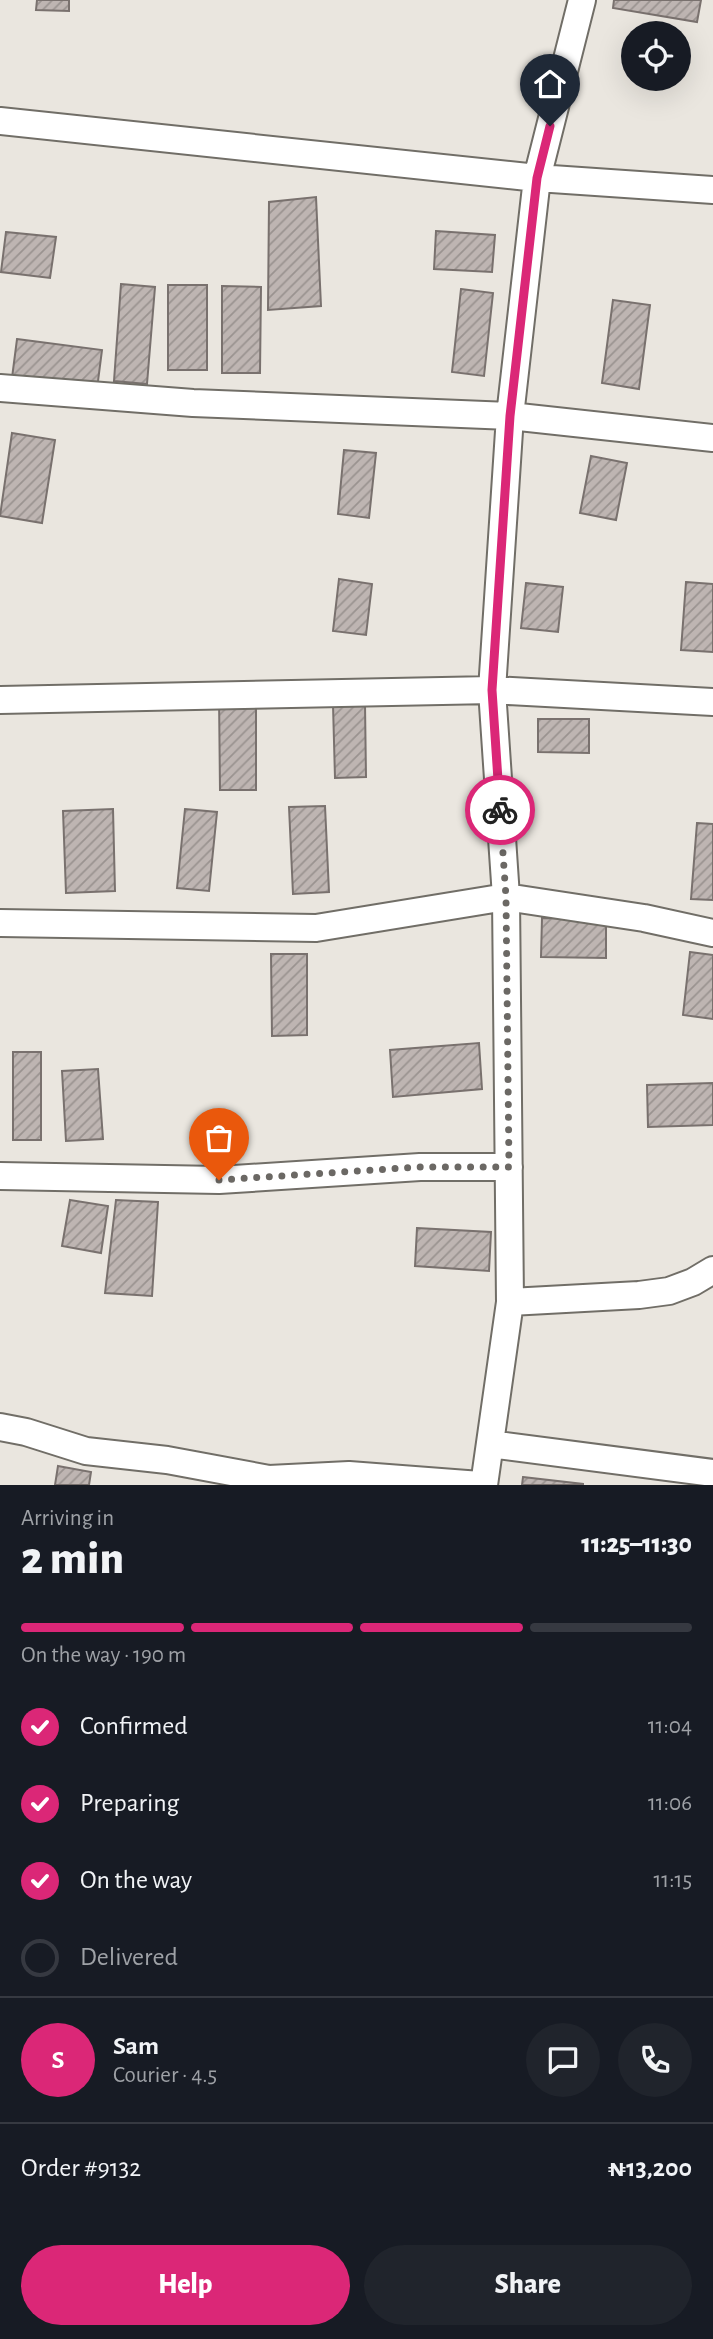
<!DOCTYPE html>
<meta charset="utf-8">
<style>
body{margin:0;font-family:"Alegreya Sans",sans-serif;background:#20242c;color:#f1f3f6;height:100vh;display:flex;flex-direction:column;font-size:26px;white-space:nowrap}
*{box-sizing:border-box;margin:0}
p{font-size:23px;color:#9ea1a6}
.icon{flex:none;width:38px;height:38px;fill:none;stroke:currentColor;stroke-width:2;stroke-linecap:round;stroke-linejoin:round}
.map{position:relative;height:1485px;overflow:hidden}
.drawer{display:flex;flex-direction:column;background:#171b24;flex:1}
.drawer>*{flex:none}
.fabs{position:absolute;left:621px;top:21px;display:grid;gap:14px}
.fabs a{display:grid;place-items:center;width:70px;height:70px;border-radius:50%;background:#171b24;box-shadow:0 7px 28px #0002;font-size:35px}
.pin{position:absolute;display:grid;place-items:center;width:60px;height:60px;color:#fff;margin:-72px -30px;border-radius:50% 50% 50% 0;rotate:-45deg;box-shadow:0 0 7px #0007}
.pin .icon{rotate:45deg}
.courier{position:absolute;display:grid;place-items:center;width:70px;height:70px;margin:-35px;border:5px solid #db2777;border-radius:50%;background:#fff;color:#222;box-shadow:0 2px 9px #0007}
.summary em{font-style:normal;font-weight:800}
.summary div{display:flex;flex-direction:column-reverse}
.summary{display:flex;align-items:center;justify-content:space-between;height:119px;padding:0 21px}
h1{font-size:46px;font-weight:800;line-height:52px}
.bar{display:grid;grid-template-columns:repeat(4,1fr);gap:10px 7px;align-content:center;height:84px;padding:0 21px}
.bar i{height:9px;border-radius:5px;background:#363941}
.bar .active{background:#db2777}
.bar p{grid-column:span 4}
.line{display:flex;align-items:center;gap:18px;padding:0 21px;border-top:2px solid #363941}
.line div{flex:1}
.round{display:grid;place-items:center;flex:none;width:74px;height:74px;border-radius:37px;background:#20242c}
ol{padding:0 21px;list-style:none}
li{display:flex;align-items:center;gap:21px;height:77px}
li p{margin-inline-start:auto}
li .icon{padding:7px;border-radius:50%;background:#db2777;color:#fff;stroke-width:4}
li:last-child{color:#9ea1a6}
li i{width:38px;height:38px;border:4px solid #363941;border-radius:50%}
.action{display:flex;gap:14px;margin-top:auto;padding:14px 21px}
.action a{flex:1;height:80px;border-radius:42px;background:#db2777;color:#fff;font-size:28px;font-weight:800;line-height:80px;text-align:center}
.action a+a{background:#20242c;color:#f1f3f6}
.map>svg:first-child{display:block}
.building{fill:url(#building-hatch);stroke:#79716e;stroke-width:2}
.lines{fill:none;stroke-linecap:round;stroke-linejoin:round}
.street-casing{stroke:#716e67;stroke-width:30}
.street{stroke:#fff;stroke-width:26}
.done{stroke:#6b6864;stroke-width:7;stroke-dasharray:0 12.6}
.route{stroke:#db2777;stroke-width:9}
</style>
<div class="map">
<svg width="713" height="1485" viewBox="0 0 713 1485">
<defs>
<pattern id="building-hatch" width="6" height="6" patternUnits="userSpaceOnUse" patternTransform="scale(1.75)"><rect width="6" height="6" fill="#beb5b2"/><path d="M-1 1l2-2M0 6l6-6M5 7l2-2" fill="none" stroke="#9a9390"/></pattern>
</defs>
<rect width="100%" height="100%" fill="#eae6df"/>
<path class="building" d="M37,0H69V11L36,10Z
M614,0H701L697,22L613,8Z
M316,197L321,306L268,310L269,202Z
M436,231L495,235L492,272L434,269Z
M6,232L56,237L50,278L1,272Z
M121,284L155,287L147,384L114,381Z
M168,285H207V370H168Z
M222,286L261,287L260,373H222Z
M461,289L493,293L484,376L452,372Z
M613,300L650,305L639,389L602,383Z
M17,339L102,350L97,389L12,378Z
M12,433L55,440L42,523L0,516Z
M344,450L376,453L369,518L338,514Z
M591,456L627,463L616,520L580,513Z
M339,579L372,584L366,635L333,631Z
M686,582L713,584V652L681,650Z
M526,583L563,587L558,632L521,628Z
M256,695V790H220L219,696Z
M365,704L366,777L335,778L333,705Z
M538,719H589V753L538,752Z
M325,806L329,892L293,894L289,807Z
M113,809L115,891L66,893L63,811Z
M185,809L217,812L209,891L177,888Z
M697,823L713,824V900L691,899Z
M542,918L606,919V958L541,957Z
M690,952L713,955V1019L683,1015Z
M271,954H307V1035L272,1036Z
M479,1043L482,1089L393,1097L390,1050Z
M13,1052H41V1140H13Z
M98,1069L103,1139L66,1141L62,1071Z
M713,1083V1125L648,1127L647,1085Z
M70,1200L108,1206L101,1253L62,1246Z
M116,1200L158,1202L152,1296L105,1293Z
M417,1228L491,1232L489,1271L415,1266Z
M58,1466L91,1472L89,1485H55Z
M523,1477L583,1484V1485H522Z"/>
<g class="lines">
<g class="street-casing">
<path id="street" d="M0,121L537,178L713,190
M0,388L193,403L510,416L713,438
M0,700L492,690L713,702
M0,923L316,928L506,897L644,918L713,933
M0,1176L219,1180L420,1167H509
M510,1302L639,1295L669,1291L693,1282L713,1270
M0,1427L26,1432L86,1451L167,1460L269,1479L349,1475L480,1485
M490,1444L713,1473
M484,1485L510,1302L506,897L492,690L510,416L537,178L582,0"/>
</g>
<use href="#street" class="street"/>
</g>
<g class="lines">
<path class="done" d="M219,1180L420,1167H509L506,897L500,810"/>
<path class="route" d="M500,810L492,690L510,416L537,178L550,126"/>
</g>
</svg>
<div class="fabs">
<a><svg class="icon" aria-label="locate" viewBox="0 0 24 24"><circle cx="12" cy="12" r="6"/><path d="M12 2v4M12 18v4M2 12h4M18 12h4"/></svg></a>
</div>
<div class="pin" style="left:219px;top:1180px;background:#ea580c"><svg class="icon" aria-label="bag" viewBox="0 0 24 24"><path d="M5 8h14l-1 12H6zM9 8a3 3 0 0 1 6 0"/></svg></div>
<div class="pin" style="left:550px;top:126px;background:#1f2937"><svg class="icon" aria-label="home" viewBox="0 0 24 24"><path d="M3 11l9-7 9 7M6 9v11h12V9"/></svg></div>
<div class="courier" style="left:500px;top:810px"><svg class="icon" aria-label="bike" viewBox="0 0 24 24"><circle cx="6" cy="16" r="4"/><circle cx="18" cy="16" r="4"/><path d="M6 16l4-8h5l3 8M10 8l3 8H6M13 5h3"/></svg></div>
</div>
<section class="drawer">
<div class="summary"><div><h1>2 min</h1><p>Arriving in</p></div><em>11:25–11:30</em></div>
<div class="bar"><i class="active"></i><i class="active"></i><i class="active"></i><i></i><p>On the way · 190 m</p></div>
<ol>
<li><svg class="icon" aria-label="check" viewBox="0 0 24 24"><path d="M5 12l5 5 9-10"/></svg>Confirmed<p>11:04</p></li>
<li><svg class="icon" aria-label="check" viewBox="0 0 24 24"><path d="M5 12l5 5 9-10"/></svg>Preparing<p>11:06</p></li>
<li><svg class="icon" aria-label="check" viewBox="0 0 24 24"><path d="M5 12l5 5 9-10"/></svg>On the way<p>11:15</p></li>
<li><i></i>Delivered</li>
</ol>
<div class="line" style="height:126px"><b class="round" style="background:#db2777;color:#fff">S</b><div><b>Sam</b><p>Courier · 4.5</p></div><a class="round"><svg class="icon" aria-label="chat" viewBox="0 0 24 24"><path d="M4 5h16v11H9l-5 4z"/></svg></a><a class="round"><svg class="icon" aria-label="phone" viewBox="0 0 24 24"><path d="M5 4h4l2 5-3 2q2 4 5 5l2-3 5 2v4C11 20 4 13 5 4z"/></svg></a></div>
<div class="line" style="height:91px"><div>Order #9132</div><b>₦13,200</b></div>
<div class="action"><a>Help</a><a>Share</a></div>
</section>
